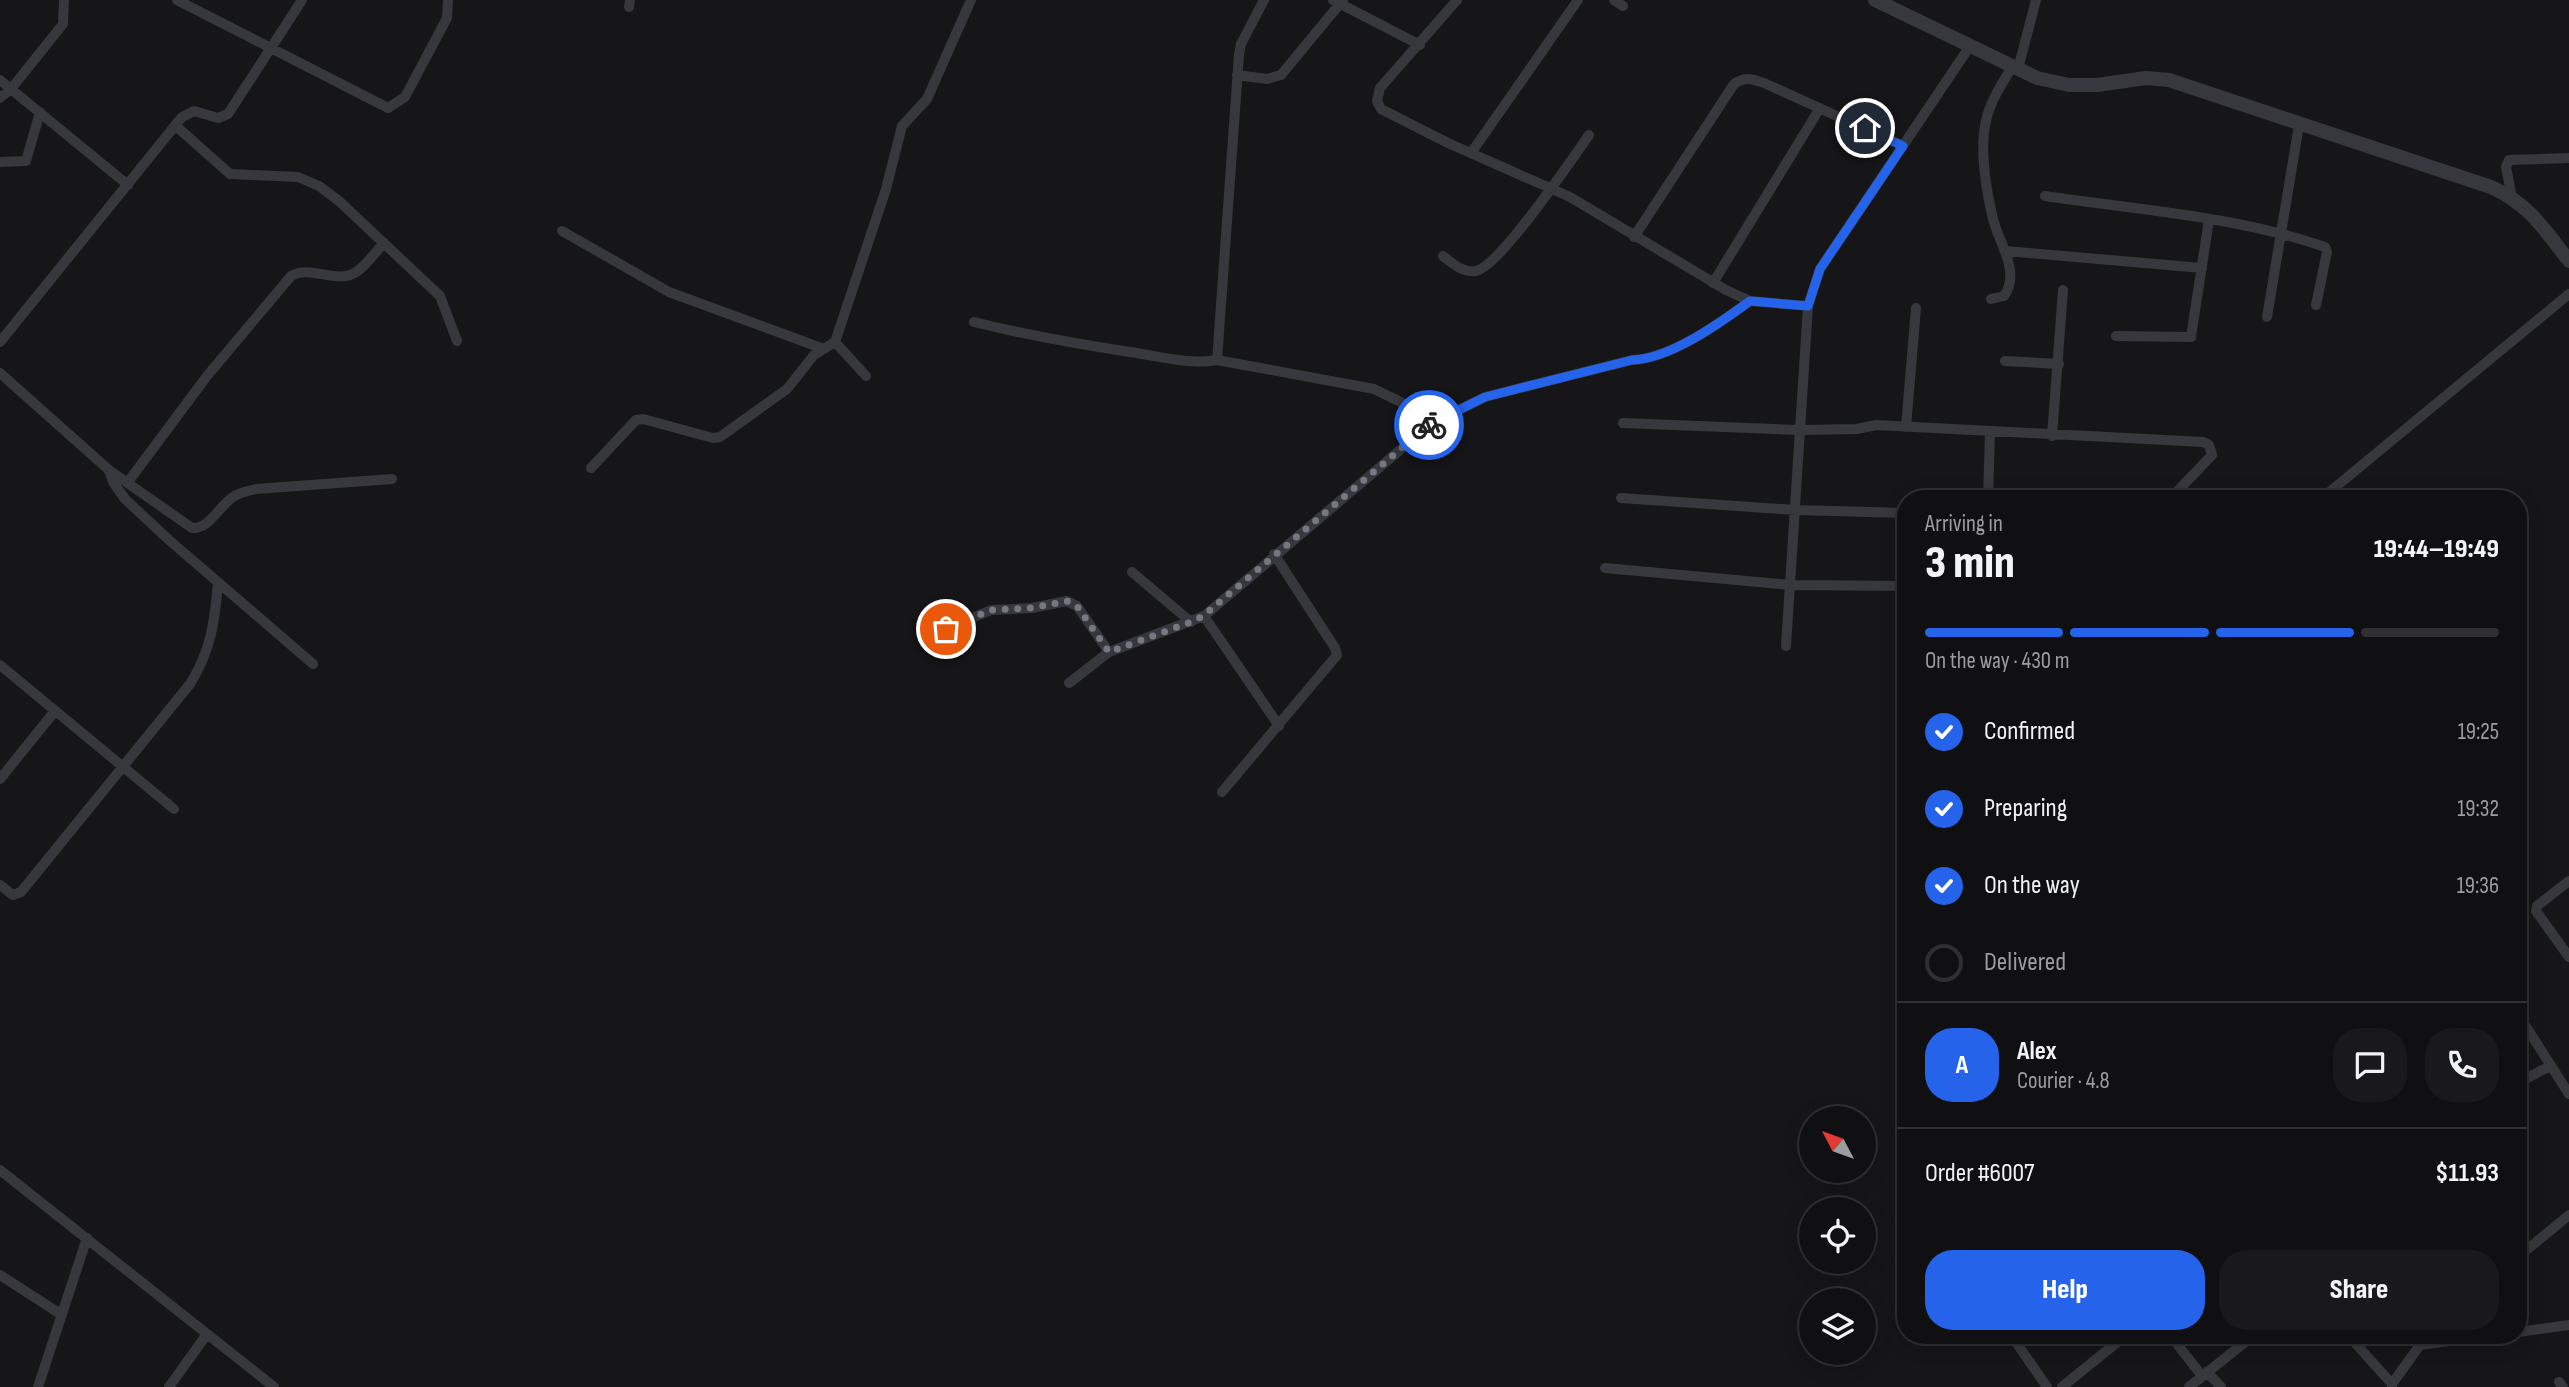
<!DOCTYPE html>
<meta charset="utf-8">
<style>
body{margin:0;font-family:"Sofia Sans Condensed",sans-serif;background:#19191b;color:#f1f3f6;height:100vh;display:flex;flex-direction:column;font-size:26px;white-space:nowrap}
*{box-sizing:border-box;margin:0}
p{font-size:23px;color:#9c9d9f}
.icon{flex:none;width:38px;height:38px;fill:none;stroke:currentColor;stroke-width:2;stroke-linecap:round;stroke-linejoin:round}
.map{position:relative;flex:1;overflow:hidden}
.sheet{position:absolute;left:1897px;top:490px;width:630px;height:854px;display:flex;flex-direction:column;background:#101012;border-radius:28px;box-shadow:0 4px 18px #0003,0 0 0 2px #303032}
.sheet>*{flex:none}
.needle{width:46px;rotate:311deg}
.controls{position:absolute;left:1799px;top:1106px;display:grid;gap:14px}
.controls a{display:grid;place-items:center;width:77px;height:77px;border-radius:50%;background:#101012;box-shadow:0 4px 18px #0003,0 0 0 2px #303032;font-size:35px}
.pin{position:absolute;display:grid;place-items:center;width:60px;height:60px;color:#fff;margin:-30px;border:4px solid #fff;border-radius:50%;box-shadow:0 2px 7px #0007}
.courier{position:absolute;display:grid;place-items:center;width:70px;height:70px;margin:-35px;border:5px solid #2563eb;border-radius:50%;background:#fff;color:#222;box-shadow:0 2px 9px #0007}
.head em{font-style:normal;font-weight:800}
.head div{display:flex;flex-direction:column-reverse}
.head{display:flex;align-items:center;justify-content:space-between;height:119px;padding:0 28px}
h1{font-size:46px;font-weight:800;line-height:52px}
.bar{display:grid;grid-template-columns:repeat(4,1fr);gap:10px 7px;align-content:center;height:84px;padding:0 28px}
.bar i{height:9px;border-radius:5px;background:#303032}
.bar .on{background:#2563eb}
.bar p{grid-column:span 4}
.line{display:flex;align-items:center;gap:18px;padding:0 28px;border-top:2px solid #303032}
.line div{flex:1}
.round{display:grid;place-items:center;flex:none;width:74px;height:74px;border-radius:28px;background:#19191b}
ol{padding:0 28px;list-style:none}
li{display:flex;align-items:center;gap:21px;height:77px}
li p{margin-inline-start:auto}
li .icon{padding:7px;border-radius:50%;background:#2563eb;color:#fff;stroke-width:4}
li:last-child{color:#9c9d9f}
li i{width:38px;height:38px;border:4px solid #303032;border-radius:50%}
.primary-button{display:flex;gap:14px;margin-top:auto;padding:14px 28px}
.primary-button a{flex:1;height:80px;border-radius:28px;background:#2563eb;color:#fff;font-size:28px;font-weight:800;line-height:80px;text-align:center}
.primary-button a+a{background:#19191b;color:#f1f3f6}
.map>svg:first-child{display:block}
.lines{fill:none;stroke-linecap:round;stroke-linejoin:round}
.minor{stroke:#37383d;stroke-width:10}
.tertiary{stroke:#37383d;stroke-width:14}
.done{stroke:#757880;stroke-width:7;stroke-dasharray:0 12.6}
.route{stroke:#2563eb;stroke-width:9}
</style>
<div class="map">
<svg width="2569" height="1387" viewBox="0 0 2569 1387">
<rect width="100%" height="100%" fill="#161618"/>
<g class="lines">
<path class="minor" d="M177,0L388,108L405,97L447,18L448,0
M1333,0L1420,45
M1457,0L1380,88L1377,101L1381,109L1448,143L1570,197L1726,290L1750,301L1808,306
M1614,0L1623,6
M629,7L630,0
M2018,69L2036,0
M1237,75L1267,79L1281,75L1343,0
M0,80L128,185
M0,98L11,89L63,24L64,0
M176,126L230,174L298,177L319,186L339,201L440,296L457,341
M1471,153L1578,0
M0,162L26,161L40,112
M2045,196C2139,210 2235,216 2325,247L2327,252L2316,305
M2512,198L2506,167L2509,160L2569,158
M562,231L669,292L824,349
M1634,237L1734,84C1746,76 1752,79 1764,83L1903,146
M2006,251L2202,268
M1443,256C1453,264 1463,273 1476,271C1500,266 1572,159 1589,135
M1713,283L1820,108
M1991,299L2004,296C2021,272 1999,243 1993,219C1986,189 1979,151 1986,121C1990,101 2002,84 2012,67
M2267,317L2299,125
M974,322C1026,335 1078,344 1130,352C1158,356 1189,365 1217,360L1239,55L1241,44L1264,0
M2116,336L2191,337L2209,220
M0,342L182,117L194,111L218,118L228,114L302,0
M835,342L866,376
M1217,360L1374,389L1419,411L1432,423
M2005,361L2059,364
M0,373L109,470L192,528C210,529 219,506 233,497C240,492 248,491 256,489L392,479
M1623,423L1800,430L1857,429L1876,425L2203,442L2209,445L2212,455L2170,499
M1906,427L1916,308
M2052,436L2063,290
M591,468L636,420L643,419L713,438L720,437L787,389L814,355L835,342L886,189L902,126L927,99L971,0
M109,470L113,482L125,499L169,540L313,664
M128,482L207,376L291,276C306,266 329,279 346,276C361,274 374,253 384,243
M1621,498L1796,510L1906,513
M1988,499L1990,432
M2321,499L2569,294
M1605,568L1791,585L1906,586
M1132,572L1191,622
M1204,616L1279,726
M946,629L991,610L1032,608L1067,601L1077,606L1109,652
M1786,646L1808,306L1820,269L1970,46
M0,665L174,809
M1069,683L1109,652L1204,616L1432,423L1485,397L1632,360C1670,359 1720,323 1750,301
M0,779L55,711
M1222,792L1337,655L1335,648L1274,554
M2569,881L2537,906L2536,911L2569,957
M0,885L13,895L21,892L190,684C211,651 215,620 218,582
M2518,1014L2569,1094
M2518,1083L2550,1066
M0,1170L274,1387
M2518,1257L2569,1215
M0,1275L62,1315
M2518,1332L2569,1325
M2011,1335L2047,1387
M2170,1335L2202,1376
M2348,1335L2392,1384V1387
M2207,1372L2221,1387
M2559,1382L2563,1387
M2392,1384L2420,1345L2493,1335
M38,1387L87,1238
M169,1387L207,1334
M2062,1387L2126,1335
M2189,1387L2254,1335"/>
<path class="tertiary" d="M1875,0L2037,78L2069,85H2097L2146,78L2169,80L2491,187C2529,204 2544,229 2569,261"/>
</g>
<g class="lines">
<path class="done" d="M946,629L991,610L1032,608L1067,601L1077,606L1109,652L1191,622L1203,616L1429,425"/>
<path class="route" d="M1429,425L1485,397L1632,360C1670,359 1720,323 1750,301L1808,306L1820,269L1903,146L1865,128"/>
</g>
</svg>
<div class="controls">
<a><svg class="needle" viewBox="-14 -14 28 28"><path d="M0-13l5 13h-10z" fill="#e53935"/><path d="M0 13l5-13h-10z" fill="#9c9d9f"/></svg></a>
<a><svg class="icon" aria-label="locate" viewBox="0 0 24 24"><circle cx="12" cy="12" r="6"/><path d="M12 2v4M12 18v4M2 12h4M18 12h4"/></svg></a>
<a><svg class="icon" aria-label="layers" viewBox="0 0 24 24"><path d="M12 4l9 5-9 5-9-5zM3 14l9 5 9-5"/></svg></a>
</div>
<div class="pin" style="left:946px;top:629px;background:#ea580c"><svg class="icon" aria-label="bag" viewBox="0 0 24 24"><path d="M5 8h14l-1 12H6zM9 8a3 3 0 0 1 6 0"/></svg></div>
<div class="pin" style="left:1865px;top:128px;background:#1f2937"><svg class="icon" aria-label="home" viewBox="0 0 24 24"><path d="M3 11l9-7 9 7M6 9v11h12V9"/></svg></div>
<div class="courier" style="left:1429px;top:425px"><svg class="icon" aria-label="bike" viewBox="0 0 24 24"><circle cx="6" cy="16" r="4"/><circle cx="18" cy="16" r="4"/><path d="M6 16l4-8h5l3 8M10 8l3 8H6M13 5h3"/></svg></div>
<section class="sheet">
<div class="head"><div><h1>3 min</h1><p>Arriving in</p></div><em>19:44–19:49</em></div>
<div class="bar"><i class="on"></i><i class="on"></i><i class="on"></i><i></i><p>On the way · 430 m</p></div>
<ol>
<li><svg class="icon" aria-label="check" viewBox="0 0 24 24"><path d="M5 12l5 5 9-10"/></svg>Confirmed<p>19:25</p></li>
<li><svg class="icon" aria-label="check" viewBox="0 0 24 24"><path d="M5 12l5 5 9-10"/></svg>Preparing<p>19:32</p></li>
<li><svg class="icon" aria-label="check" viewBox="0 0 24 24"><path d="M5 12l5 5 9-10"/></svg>On the way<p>19:36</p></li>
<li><i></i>Delivered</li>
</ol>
<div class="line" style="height:126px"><b class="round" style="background:#2563eb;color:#fff">A</b><div><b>Alex</b><p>Courier · 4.8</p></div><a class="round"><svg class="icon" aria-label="chat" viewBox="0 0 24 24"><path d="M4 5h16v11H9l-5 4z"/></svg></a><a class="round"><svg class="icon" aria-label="phone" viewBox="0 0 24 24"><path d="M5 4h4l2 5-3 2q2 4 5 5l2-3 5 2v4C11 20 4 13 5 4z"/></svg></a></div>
<div class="line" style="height:91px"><div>Order #6007</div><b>$11.93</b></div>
<div class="primary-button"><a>Help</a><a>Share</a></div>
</section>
</div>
